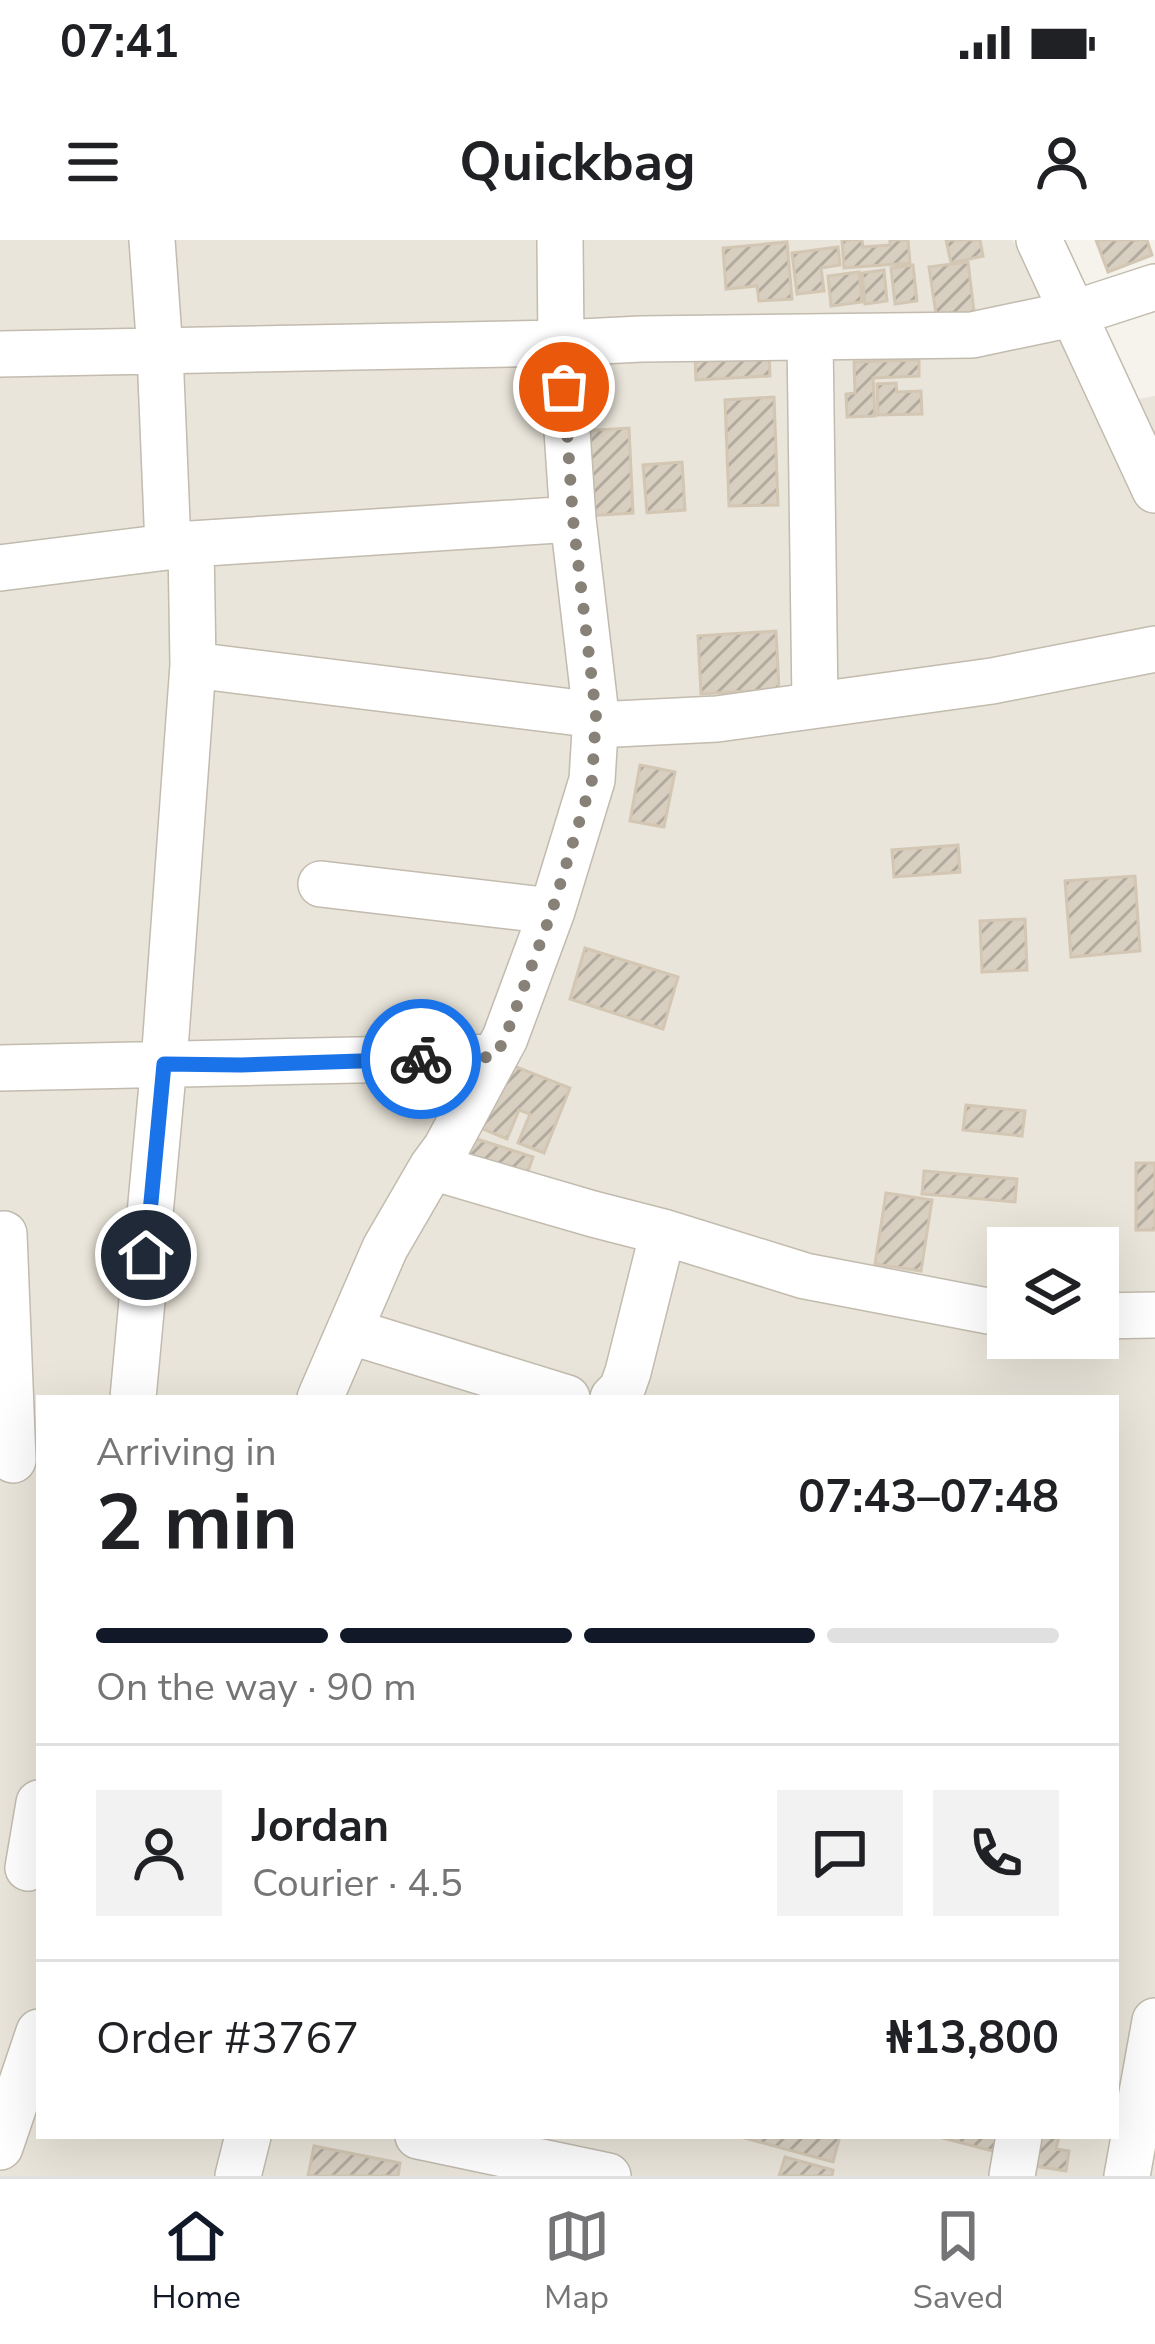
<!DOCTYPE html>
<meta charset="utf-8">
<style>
body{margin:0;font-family:"Nunito Sans",sans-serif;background:#f2f2f2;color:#202124;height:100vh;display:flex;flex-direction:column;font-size:45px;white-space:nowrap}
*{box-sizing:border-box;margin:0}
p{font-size:39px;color:#757577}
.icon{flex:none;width:66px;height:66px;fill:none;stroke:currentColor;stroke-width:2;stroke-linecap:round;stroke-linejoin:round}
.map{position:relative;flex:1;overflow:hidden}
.sheet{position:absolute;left:36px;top:1155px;width:1083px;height:744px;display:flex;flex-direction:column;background:#fff;border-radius:0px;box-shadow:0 12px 48px #0002}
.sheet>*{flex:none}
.fabs{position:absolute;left:987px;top:987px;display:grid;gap:24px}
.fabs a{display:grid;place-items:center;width:132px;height:132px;border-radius:0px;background:#fff;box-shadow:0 12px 48px #0002;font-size:60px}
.pin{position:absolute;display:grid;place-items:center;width:102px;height:102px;color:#fff;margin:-51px;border:6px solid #fff;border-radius:50%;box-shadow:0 3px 12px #0007}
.courier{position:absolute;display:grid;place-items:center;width:120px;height:120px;margin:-60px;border:9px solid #1a73e8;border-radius:50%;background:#fff;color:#222;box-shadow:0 3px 15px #0007}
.overview em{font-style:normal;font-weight:700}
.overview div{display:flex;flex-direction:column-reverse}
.overview{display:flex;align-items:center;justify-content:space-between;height:204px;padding:0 60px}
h1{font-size:78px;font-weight:700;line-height:90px}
.bar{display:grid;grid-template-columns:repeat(4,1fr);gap:18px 12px;align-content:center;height:144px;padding:0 60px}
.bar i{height:15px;border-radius:9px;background:#e0e0e0}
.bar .current{background:#111827}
.bar p{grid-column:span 4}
.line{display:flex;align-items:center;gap:30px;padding:0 60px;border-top:3px solid #e0e0e0}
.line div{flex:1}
.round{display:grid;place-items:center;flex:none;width:126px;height:126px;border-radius:0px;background:#f2f2f2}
.status{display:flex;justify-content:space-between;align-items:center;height:84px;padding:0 60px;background:#fff;direction:ltr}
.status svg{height:33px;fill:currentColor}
header{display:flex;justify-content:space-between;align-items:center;height:156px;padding:0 60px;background:#fff;font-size:54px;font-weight:700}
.tab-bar{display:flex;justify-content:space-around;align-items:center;height:168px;border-top:3px solid #e0e0e0;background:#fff;font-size:33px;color:#757577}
.tab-bar a{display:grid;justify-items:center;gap:6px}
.tab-bar .current{color:#111827}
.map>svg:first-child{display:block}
.residential{fill:#eae5da;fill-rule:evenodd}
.building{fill:url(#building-hatch);stroke:#d3c7b4;stroke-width:3}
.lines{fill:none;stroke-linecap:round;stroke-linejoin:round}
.minor-casing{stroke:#c2bbae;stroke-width:48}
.minor{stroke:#fff;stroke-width:45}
.done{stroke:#878178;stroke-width:12;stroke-dasharray:0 21.6}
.route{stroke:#1a73e8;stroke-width:15}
</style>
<div class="status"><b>07:41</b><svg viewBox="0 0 49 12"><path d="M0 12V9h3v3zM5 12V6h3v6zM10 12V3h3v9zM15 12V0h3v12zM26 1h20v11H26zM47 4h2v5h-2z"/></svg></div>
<header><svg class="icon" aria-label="menu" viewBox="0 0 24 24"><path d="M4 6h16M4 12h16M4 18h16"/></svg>Quickbag<svg class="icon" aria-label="person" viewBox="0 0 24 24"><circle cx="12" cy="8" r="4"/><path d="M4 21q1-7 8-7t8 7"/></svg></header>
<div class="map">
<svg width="1155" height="1936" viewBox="0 0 1155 1936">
<defs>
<pattern id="building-hatch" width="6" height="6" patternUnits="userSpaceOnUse" patternTransform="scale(3)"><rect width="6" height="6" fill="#d8cfc1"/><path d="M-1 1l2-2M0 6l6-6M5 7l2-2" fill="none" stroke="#b1aa9e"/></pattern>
</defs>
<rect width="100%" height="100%" fill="#f6f3ec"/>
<path class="residential" d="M0,0H1013L1092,167L1155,156V1936H0ZM1008,1008H1098V1098H1008ZM39,1158H1116V1896H39Z"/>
<path class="building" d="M842,0H862L863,7L890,5V0H908L910,23L844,28Z
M946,0H980L983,16L951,23Z
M1096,0H1147L1152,15L1108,32Z
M787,2L792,59L759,61L757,46L726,49L723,8Z
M838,7L840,25L821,28L824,51L797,54L792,13Z
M968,22L976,88L939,94L929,27Z
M913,25L917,61L895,64L891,28Z
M884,30L887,61L865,64L862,33Z
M859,32L862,62L831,66L828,36Z
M769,113L770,136L696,140L695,117Z
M919,120V136L873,138L875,176L847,177L846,154L855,153L854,122Z
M896,143L897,152L921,151L922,174L878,175L877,144Z
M774,157L778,265L729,266L725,160Z
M629,188L633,273L586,276L581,191Z
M682,222L685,270L647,273L643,225Z
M776,391L779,449L701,454L698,396Z
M640,525L675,532L664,587L630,581Z
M958,605L960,632L894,637L892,610Z
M1135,636L1140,711L1071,717L1065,641Z
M1025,679L1027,730L982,732L980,681Z
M585,708L678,737L663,789L570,759Z
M504,822L570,848L544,913L518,903L530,874L519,870L507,899L478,887Z
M966,865L1025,871L1022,896L963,890Z
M471,897L533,917L525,940L463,919Z
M1136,923H1155V990H1136Z
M924,931L1017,939L1015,962L922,954Z
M886,953L932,960L921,1031L875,1024Z
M737,1896H840L833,1922Z
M935,1896H1003L1000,1913Z
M1025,1896H1059L1056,1909L1069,1911L1066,1931L1021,1924Z
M314,1906L400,1923L398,1936H308Z
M785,1917L833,1930L832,1936H779Z"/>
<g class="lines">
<g class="minor-casing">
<path id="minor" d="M152,0L160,112L168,306
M1039,0L1155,250
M810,98L815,465
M0,114L561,103L641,99L972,95L1072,74L1155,47
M0,328L191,304L573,279
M193,425L596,475
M595,485L717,479L992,441L1155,409
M321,644L552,671
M0,828C165,823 330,822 495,817
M432,927L593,974L663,992L805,1036L988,1071L1008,1072
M4,994L13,1220
M1098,1076L1155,1075
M349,1091L567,1158
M133,1158L164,823L193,425L191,304
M320,1158L385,1008L432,927L446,908L505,798L552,671L592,540L596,475L573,279L561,103L560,0
M613,1158L622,1149L628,1132L663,992
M28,1628L39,1563
M418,1896L608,1936
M0,1907L39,1792
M238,1936L248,1896
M1012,1936L1019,1896
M1127,1936L1155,1781"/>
</g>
<use href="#minor" class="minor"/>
</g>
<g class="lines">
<path class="done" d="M421,819L495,817L505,798L552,671L592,540L596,475L573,279L564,147"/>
<path class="route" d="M146,1015L164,824L241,825L421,819"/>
</g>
</svg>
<div class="fabs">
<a><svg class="icon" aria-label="layers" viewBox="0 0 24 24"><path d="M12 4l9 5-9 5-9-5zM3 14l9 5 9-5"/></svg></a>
</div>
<div class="pin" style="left:564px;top:147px;background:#ea580c"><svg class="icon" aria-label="bag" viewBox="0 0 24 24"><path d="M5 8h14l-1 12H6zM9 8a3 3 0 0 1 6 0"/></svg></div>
<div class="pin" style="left:146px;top:1015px;background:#1f2937"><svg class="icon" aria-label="home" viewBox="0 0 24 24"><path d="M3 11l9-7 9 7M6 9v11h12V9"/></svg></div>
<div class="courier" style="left:421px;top:819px"><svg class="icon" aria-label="bike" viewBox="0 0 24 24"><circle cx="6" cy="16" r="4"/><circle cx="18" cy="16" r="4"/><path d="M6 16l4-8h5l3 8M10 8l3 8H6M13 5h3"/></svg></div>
<section class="sheet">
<div class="overview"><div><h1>2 min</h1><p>Arriving in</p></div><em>07:43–07:48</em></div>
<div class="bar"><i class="current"></i><i class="current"></i><i class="current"></i><i></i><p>On the way · 90 m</p></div>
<div class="line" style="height:216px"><a class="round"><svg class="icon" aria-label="person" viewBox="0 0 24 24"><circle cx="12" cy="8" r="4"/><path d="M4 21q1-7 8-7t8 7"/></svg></a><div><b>Jordan</b><p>Courier · 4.5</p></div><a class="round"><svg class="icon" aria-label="chat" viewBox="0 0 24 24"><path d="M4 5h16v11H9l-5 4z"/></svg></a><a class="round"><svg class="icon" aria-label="phone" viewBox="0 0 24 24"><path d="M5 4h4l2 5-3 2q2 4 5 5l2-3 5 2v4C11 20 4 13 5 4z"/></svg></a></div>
<div class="line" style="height:156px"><div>Order #3767</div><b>₦13,800</b></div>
</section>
</div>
<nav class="tab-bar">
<a class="current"><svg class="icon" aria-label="home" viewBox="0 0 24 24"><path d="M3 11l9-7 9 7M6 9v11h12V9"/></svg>Home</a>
<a><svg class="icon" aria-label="map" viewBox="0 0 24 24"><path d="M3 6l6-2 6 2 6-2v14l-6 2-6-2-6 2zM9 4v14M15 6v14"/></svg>Map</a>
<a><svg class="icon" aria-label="saved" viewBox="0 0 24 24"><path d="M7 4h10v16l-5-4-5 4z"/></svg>Saved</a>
</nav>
